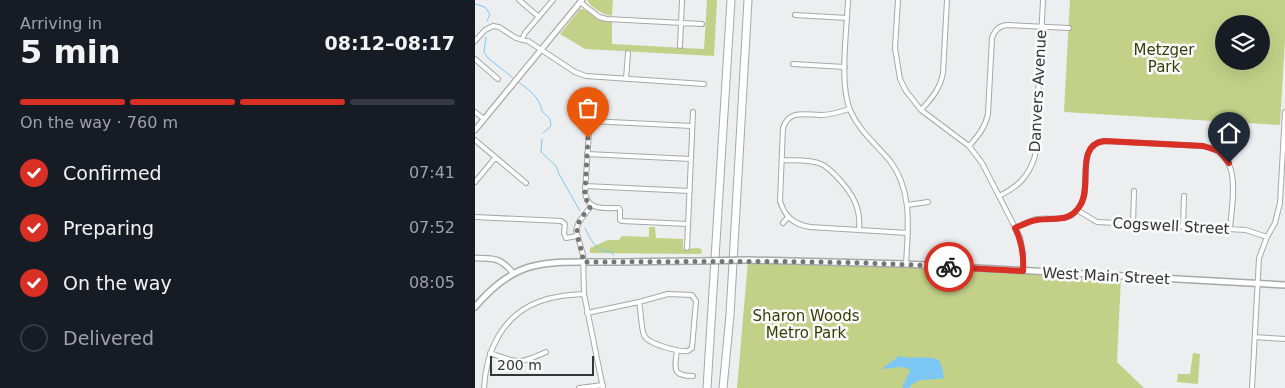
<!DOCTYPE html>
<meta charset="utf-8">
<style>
body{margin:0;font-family:"DejaVu Sans",sans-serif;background:#20242c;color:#f1f3f6;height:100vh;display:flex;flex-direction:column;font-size:19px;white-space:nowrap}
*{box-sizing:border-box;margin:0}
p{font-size:16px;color:#9ea1a6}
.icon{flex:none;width:28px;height:28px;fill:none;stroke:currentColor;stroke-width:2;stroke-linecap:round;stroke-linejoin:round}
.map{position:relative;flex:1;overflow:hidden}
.sheet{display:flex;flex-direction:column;background:#171b24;width:475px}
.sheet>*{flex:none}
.buttons{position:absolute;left:740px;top:15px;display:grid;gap:10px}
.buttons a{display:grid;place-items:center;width:55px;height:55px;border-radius:50%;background:#171b24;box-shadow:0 5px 20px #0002;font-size:25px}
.scale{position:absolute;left:15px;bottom:12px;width:104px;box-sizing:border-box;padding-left:5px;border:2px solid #343535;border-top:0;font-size:14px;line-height:18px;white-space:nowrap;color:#343535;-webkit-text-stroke:4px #fbfbfd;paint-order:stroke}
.pin{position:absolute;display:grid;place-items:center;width:42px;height:42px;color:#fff;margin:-51px -21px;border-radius:50% 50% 50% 0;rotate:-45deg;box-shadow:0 0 5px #0007}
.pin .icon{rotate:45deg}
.courier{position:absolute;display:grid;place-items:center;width:50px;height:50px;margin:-25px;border:4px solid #d93025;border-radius:50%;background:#fff;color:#222;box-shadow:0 1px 6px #0007}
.summary em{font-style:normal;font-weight:600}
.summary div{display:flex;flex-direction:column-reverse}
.summary{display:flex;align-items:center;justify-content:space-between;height:85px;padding:0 20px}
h1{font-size:32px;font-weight:600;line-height:38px}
.bar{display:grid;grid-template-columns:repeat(4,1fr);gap:8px 5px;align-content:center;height:60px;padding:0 20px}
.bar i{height:6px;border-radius:4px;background:#363941}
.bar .selected{background:#d93025}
.bar p{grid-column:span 4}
ol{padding:0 20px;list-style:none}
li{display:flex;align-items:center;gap:15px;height:55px}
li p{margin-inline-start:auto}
li .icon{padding:5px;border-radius:50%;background:#d93025;color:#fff;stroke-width:4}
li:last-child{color:#9ea1a6}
li i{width:28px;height:28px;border:2px solid #363941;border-radius:50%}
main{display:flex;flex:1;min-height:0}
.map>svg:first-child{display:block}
.green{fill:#c3d188;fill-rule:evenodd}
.water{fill:#7cc7f5}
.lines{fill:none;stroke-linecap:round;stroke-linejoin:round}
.stream{stroke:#7cc7f5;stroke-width:1}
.minor-casing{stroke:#a7a8aa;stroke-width:6}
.tertiary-casing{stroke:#a7a8aa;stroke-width:7}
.secondary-casing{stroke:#a7a8aa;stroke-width:8}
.motorway-casing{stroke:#a7a8aa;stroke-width:9}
.minor{stroke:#fff;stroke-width:4}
.tertiary{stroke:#fff;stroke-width:4.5}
.secondary{stroke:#fff;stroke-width:5}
.motorway{stroke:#fff;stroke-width:7}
.secondary-bridge-casing{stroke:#a7a8aa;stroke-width:8;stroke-linecap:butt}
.secondary-bridge{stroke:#fff;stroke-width:5}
.done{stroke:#757676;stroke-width:5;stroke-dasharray:0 9}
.route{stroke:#d93025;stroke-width:6}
.labels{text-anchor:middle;stroke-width:5;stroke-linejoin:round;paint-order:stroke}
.park-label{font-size:15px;fill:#363e02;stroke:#fbfbfd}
.street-label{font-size:15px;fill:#343535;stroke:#fbfbfd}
</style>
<main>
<section class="sheet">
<div class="summary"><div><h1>5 min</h1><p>Arriving in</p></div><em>08:12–08:17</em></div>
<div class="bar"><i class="selected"></i><i class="selected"></i><i class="selected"></i><i></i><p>On the way · 760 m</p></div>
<ol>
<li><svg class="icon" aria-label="check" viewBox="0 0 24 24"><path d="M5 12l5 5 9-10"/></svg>Confirmed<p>07:41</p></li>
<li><svg class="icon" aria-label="check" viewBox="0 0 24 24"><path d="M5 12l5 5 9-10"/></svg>Preparing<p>07:52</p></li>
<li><svg class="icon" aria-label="check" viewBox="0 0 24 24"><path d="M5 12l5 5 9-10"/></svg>On the way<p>08:05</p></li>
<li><i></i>Delivered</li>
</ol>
</section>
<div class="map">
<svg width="810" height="388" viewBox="0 0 810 388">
<rect width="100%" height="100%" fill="#edeef0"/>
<path class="green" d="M112,0H138L137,16C129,15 116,8 112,0Z
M232,0H242L239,56L110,49L85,34L105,9H108L127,21L137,22V44L229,49Z
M595,0H810V39L805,125L589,112ZM749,24H786V61H749Z
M174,227H180L181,238L208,239V249L224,248L227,250L226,254L115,253V248L133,240H144L147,236L174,237Z
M273,260L356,262L646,277L642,362L669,388H262Z
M718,353L725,354L723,384L702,382L703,374H715Z"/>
<path class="water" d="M424,356C438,360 450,354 464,360L468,371L469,378C458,381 442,376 434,388H427L435,370L434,369L427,367L407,369Z"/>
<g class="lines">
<path class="stream" d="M0,4L10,7L15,14L12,21
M11,37L9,52L13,58L38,78
M43,82C54,89 65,98 67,111L75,119L76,126L68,133
M67,139L66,152L81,166L84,174L105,211
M110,228C116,240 120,251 135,252L139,255"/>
<g class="minor-casing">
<path id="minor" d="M44,0L64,17
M373,0C372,31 364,82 375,110C384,131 401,144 415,161C438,191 433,229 431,264
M423,0L420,48L425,79L431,91L446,110L494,146L507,163L545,237L548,253V271
M105,2L124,17L132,19L227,24
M320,15L372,18
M47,40L50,33L78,0
M0,41L10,30L18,26L24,27L41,38L53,41L100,72L111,76L229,84
M205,46L207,0
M0,59L23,79
M318,64L370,67
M151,79L153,53
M374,109C365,112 356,115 346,115C331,115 314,109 308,128L305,201C310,217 318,224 335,227L433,233
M446,110C457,98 465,89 468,73L472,0
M0,112L9,119
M115,116L110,192C112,211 129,208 144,208L145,210V220L147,221L213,224
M115,121L217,126
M0,140L51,183
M494,146C503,136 510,128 513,114L517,38C520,29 525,25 533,25L594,28
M112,154L216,159
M307,160C319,161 334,159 346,164C353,167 358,173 363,178C378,194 386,208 384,230
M0,182L20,158
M110,186L215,191
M524,196C543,187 554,176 560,156L568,0
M432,205L453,202
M116,206L104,222L101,230L108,255L109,294L128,388
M602,210L622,222L771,230L792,237
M0,217L86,221L90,224L89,233L91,238L102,236
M308,223L313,217
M658,224L659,191
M708,226L709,196
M540,228C547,225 554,221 562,219C580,217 595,224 606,204C617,185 600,145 629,141L728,146C769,153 757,199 755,229
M212,248L218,112
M112,313L164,302L193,294L217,295L221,301L217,348L213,351C204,352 172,344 169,335C166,328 166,311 164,302
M780,337L810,339
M202,350C200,368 196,376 218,376
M15,353C44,363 42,365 71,352
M9,388C11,351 27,316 63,302C78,296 93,295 109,294
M104,388L128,385
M777,388L784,258L792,237L800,223L805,203L810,112"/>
</g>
<g class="tertiary-casing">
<path id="tertiary" d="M0,130L107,0
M0,258C19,258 26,258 38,273"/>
</g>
<g class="secondary-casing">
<path id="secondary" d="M273,260L431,264L810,285
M0,307C42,257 72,262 131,262C162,262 193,261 223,261"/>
</g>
<g class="motorway-casing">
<path id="motorway" d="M232,388L256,0
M248,388L255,315L273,0"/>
</g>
<use href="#minor" class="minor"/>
<use href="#tertiary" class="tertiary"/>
<use href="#secondary" class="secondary"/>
<use href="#motorway" class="motorway"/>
<g class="secondary-bridge-casing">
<path id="secondary-bridge" d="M223,261L273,260"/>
</g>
<use href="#secondary-bridge" class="secondary-bridge"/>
</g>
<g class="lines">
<path class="done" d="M113,138L110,192V198L116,206C112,211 107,216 104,222C98,233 108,248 108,262C230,262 352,259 474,267"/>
<path class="route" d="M474,267L548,271C549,255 547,242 540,228C547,225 554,221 562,220C580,217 595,224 606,204C617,185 600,145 629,141L728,146L744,151L754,163"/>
</g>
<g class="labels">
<g class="park-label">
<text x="689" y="55">Metzger<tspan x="689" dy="17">Park</tspan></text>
<text x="331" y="321">Sharon Woods<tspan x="331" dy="17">Metro Park</tspan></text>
</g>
<g class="street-label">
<text transform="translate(563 91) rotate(-87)" y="5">Danvers Avenue</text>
<text transform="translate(696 226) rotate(3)" y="5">Cogswell Street</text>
<text transform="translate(631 276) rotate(3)" y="5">West Main Street</text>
</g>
</g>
</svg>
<div class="buttons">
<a><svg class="icon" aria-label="layers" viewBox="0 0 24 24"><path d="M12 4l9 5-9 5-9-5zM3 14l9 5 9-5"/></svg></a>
</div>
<div class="scale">200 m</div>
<div class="pin" style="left:113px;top:138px;background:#ea580c"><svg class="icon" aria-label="bag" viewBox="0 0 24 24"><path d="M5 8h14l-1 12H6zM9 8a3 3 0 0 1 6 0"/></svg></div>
<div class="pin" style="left:754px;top:163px;background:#1f2937"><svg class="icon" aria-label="home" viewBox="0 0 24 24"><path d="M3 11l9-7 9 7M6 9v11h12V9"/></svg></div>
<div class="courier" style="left:474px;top:267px"><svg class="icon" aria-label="bike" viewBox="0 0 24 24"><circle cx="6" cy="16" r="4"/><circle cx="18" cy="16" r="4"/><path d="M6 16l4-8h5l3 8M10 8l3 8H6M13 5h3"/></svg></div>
</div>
</main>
